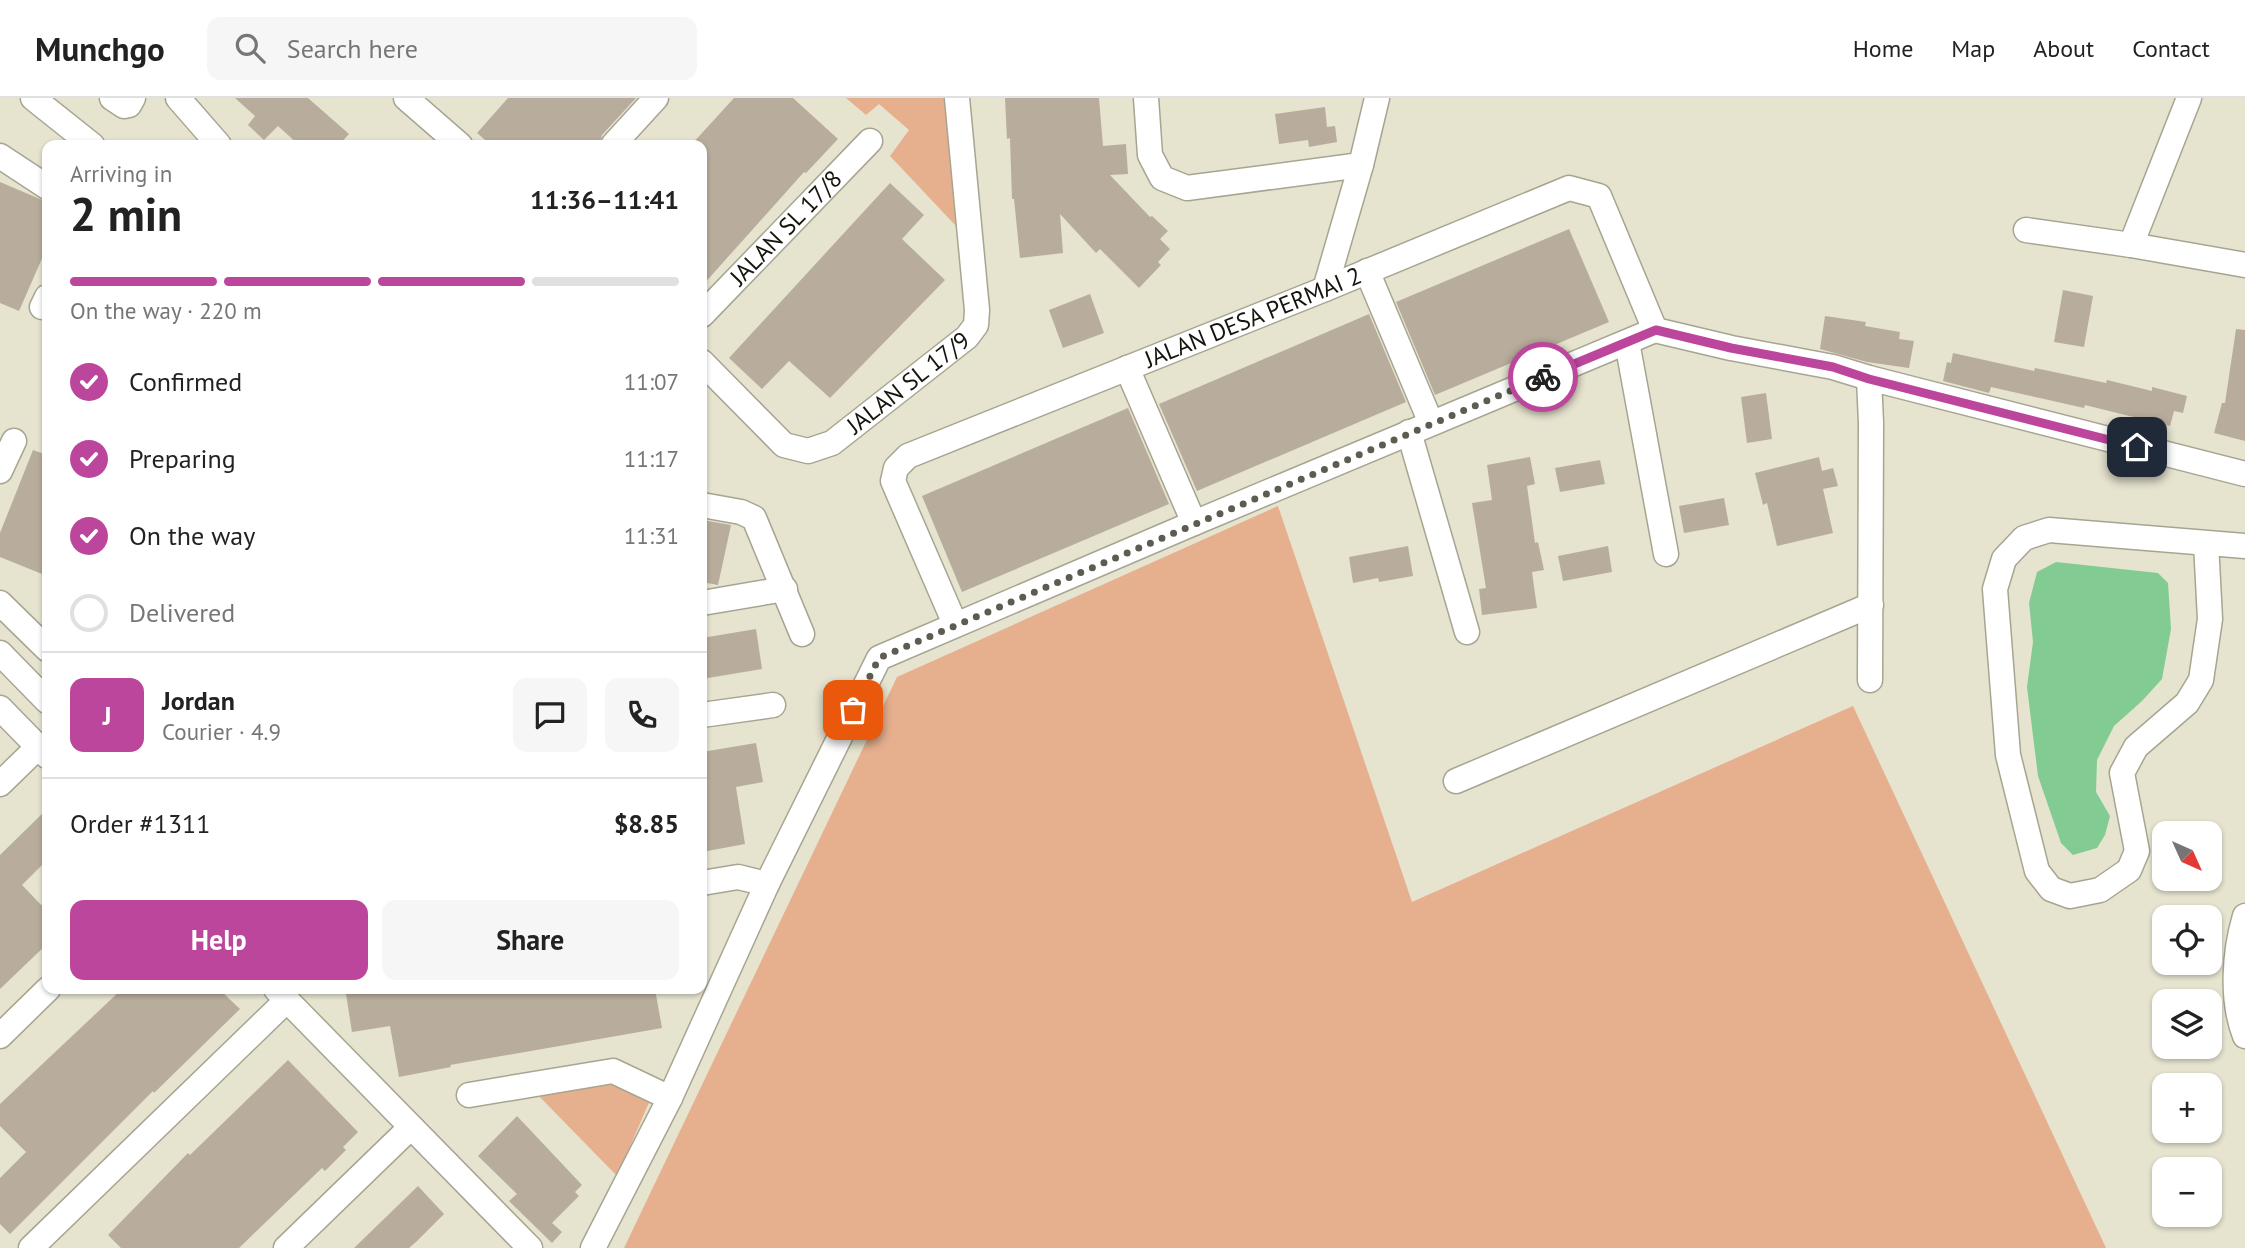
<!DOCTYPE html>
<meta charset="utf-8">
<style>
body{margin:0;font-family:"PT Sans",sans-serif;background:#f6f6f6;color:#222;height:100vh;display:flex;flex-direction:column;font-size:26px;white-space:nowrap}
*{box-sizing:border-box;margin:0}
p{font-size:23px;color:#767676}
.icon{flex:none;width:38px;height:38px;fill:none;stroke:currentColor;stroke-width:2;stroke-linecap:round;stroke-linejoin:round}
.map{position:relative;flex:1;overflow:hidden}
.drawer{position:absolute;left:42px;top:42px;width:665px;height:854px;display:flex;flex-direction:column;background:#fff;border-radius:14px;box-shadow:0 2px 5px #0004}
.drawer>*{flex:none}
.needle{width:46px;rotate:135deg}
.buttons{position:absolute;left:2152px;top:723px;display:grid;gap:14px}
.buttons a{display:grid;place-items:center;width:70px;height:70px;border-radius:14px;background:#fff;box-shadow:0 2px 5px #0004;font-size:35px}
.pin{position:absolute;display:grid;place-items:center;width:60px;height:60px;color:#fff;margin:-30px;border-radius:14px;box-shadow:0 4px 10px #0006}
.courier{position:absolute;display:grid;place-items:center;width:70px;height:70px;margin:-35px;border:5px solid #bd469d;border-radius:50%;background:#fff;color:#222;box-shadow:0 2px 9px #0007}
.head em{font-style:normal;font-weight:600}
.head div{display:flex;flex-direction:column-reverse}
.head{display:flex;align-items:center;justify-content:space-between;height:119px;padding:0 28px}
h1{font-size:46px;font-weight:600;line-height:52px}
.bar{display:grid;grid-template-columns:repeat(4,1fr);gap:10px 7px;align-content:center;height:84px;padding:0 28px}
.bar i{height:9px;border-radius:5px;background:#e0e0e0}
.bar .current{background:#bd469d}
.bar p{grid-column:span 4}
.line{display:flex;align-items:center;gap:18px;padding:0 28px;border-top:2px solid #e0e0e0}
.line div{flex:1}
.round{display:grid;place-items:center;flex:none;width:74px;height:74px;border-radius:14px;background:#f6f6f6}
ol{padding:0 28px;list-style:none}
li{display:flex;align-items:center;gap:21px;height:77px}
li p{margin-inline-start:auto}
li .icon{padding:7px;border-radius:50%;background:#bd469d;color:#fff;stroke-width:4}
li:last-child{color:#767676}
li i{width:38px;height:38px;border:4px solid #e0e0e0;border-radius:50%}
.button{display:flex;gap:14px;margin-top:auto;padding:14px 28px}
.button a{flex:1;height:80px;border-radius:14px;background:#bd469d;color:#fff;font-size:28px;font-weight:600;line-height:80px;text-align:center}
.button a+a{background:#f6f6f6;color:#222}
header{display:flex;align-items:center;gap:42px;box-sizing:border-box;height:98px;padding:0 35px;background:#fff;border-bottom:2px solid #e0e0e0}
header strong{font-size:33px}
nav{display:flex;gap:38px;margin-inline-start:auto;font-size:24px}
.search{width:490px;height:63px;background:#f6f6f6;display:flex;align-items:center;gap:18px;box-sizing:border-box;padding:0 24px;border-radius:14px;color:#767676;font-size:26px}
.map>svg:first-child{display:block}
.green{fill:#e6b08f}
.water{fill:#82cc93}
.building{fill:#b8ad9c}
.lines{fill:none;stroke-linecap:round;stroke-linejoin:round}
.minor-casing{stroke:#a7a591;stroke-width:27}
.minor{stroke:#fff;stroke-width:24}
.done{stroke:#5e5c51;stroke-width:7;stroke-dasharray:0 12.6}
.route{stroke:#bd469d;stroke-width:9}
.labels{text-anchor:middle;stroke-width:5;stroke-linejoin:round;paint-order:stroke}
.street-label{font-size:24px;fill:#15140d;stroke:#f3f1dc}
</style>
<header>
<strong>Munchgo</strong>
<div class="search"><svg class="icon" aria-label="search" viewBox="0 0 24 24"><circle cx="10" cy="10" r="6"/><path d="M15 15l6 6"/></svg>Search here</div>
<nav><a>Home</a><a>Map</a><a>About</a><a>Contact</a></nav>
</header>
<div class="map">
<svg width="2245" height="1150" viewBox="0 0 2245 1150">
<rect width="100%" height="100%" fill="#e6e3cf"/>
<path class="green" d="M846,0H949L956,128L890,58L909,32L879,6L866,17Z
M1278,408L1412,804L1853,608L2106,1150H624L897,579Z
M611,979L651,1000L617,1078L533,992Z"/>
<path class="water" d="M2056,464L2158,475L2168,485L2171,531L2162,581L2142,603L2114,628L2097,662L2096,694L2110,718L2105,737L2097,750L2073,757L2061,745L2038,678L2027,589L2033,544L2029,505L2037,474Z"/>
<path class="building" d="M235,0H308L349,36L339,47H299L278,28L264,42L248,27L255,18Z
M508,0H636L602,37L599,47H491L477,35Z
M734,0H793L838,41L806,75L804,74L702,188V47H691Z
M1005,0H1099L1103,48L1126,46L1128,76L1110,77L1150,119L1152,118L1168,133L1160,141L1170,151L1158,164L1161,167L1139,190L1100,151L1096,155L1060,116L1063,155L1020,160L1014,101H1012L1010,40L1007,41Z
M1325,9L1327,29L1335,28L1337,44L1309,49L1308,42L1279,46L1275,16Z
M0,84L47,104V149L19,213L0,205Z
M890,85L924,117L902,141L945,182L830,300L789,263L762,291L729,260Z
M1569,131L1609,224L1435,297L1396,204Z
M2063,192L2093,198L2084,249L2054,244Z
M1090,196L1104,235L1063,250L1049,212Z
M1369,216L1406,304L1197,393L1159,306Z
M1825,218L1866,224L1865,228L1900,234L1899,241L1914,243L1909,270L1867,264L1820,251Z
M2236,231L2245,232V343L2214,335L2222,305H2225Z
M1953,255L2034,273L2035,270L2106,285L2107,282L2152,293V289L2187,298L2183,315L2174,313L2170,328L2085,307L2084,310L1991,289L1989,295L1943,283L1947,264L1951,265Z
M1766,295L1772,341L1747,345L1741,299Z
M1128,310L1169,406L962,494L922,398Z
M33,352L47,357V478L0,459V435Z
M1530,359L1535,386L1527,388L1535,445L1538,444L1544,472L1532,474L1537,510L1482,517L1479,491L1486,490L1472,405L1492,402L1487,367Z
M1819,359L1822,373L1833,370L1838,388L1823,391L1833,435L1777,448L1767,405L1763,407L1755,375Z
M1600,362L1605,386L1560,394L1555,370Z
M1724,400L1729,427L1684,435L1679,408Z
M702,422L731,427L718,487L702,484Z
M1408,448L1413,478L1379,484L1378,480L1353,485L1349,459Z
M1608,448L1612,474L1563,483L1558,458Z
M756,531L762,571L702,581V540Z
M756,645L763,684L736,689L745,746L702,754V654Z
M47,711V762L22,787L47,813V846L0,891V757Z
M122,891H219L240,911L154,995L153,993L10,1136L0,1126V1080L26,1054L0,1028V1006Z
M377,891H655L662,930L450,967L451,969L399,979L390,928L352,934L346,896Z
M288,962L358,1034L343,1049L346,1052L325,1073L322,1070L239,1150H121L108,1137L188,1055L190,1057Z
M517,1018L582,1087L575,1094L579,1098L552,1125L562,1134L552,1145L509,1103L517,1096L478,1058Z
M418,1088L444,1116L417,1143L409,1150H354Z"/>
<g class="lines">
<g class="minor-casing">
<g id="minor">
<path d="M33,0L92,47"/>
<path d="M112,0L124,8L129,7L133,0"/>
<path d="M178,0L219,47"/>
<path d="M406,0L460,47"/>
<path d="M1146,0L1150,57L1162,80L1187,90L1361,67"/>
<path d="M613,47L656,0"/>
<path d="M0,58L47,89"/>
<path d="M2026,132L2131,147L2245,167"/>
<path d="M2131,147L2189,0"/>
<path d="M1367,173L1431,325"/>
<path d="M1325,191L1361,67L1377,0"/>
<path d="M42,209L47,199"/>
<path id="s1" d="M702,217L870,43"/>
<path d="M1655,232L1731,250L1833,269L1869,280L2245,376"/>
<path d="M1627,244L1666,456"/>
<path id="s2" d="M702,264L784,347L808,353L832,345L967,239L976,227L977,212L957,0"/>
<path d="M1127,270L1194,425"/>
<path d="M1869,280L1871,325L1870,582"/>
<path d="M1409,334L1467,534"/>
<path d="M0,373L14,343"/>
<path d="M702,407L741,414L754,420L802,536"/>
<path d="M2206,445L2210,521L2201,582L2187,605L2136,649L2122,675L2137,753L2129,772L2100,792L2070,798L2051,791L2037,773L2008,657L1995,491L2004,461L2024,440L2049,432L2245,448"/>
<path d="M0,505L47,551"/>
<path d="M702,505L785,491"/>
<path id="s3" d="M955,526L893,383L896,370L908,358L1325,191L1569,90L1599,98L1655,232"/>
<path d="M0,555L47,603"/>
<path d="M0,610L47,658"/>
<path d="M702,617L773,607"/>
<path d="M1456,683L1871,507"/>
<path d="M0,686L38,649"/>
<path d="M702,785L738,779L767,786"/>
<path d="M2245,818C2234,855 2231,902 2245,938"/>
<path d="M276,891L530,1150"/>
<path d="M0,938L48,891"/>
<path d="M469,997L613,973L670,1000"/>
<path d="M31,1150L287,902"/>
<path d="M286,1150L411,1029"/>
<path d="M593,1150L670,1000L767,786L879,560L1194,425L1655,232"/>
</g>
</g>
<use href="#minor" class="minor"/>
</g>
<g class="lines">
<path class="done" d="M853,612L879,560L1543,279"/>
<path class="route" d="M1543,279L1656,232L1731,250L1833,269L1869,281L2137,349"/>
</g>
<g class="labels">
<g class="street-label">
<text dy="8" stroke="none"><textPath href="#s1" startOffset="121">JALAN SL 17/8</textPath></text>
<text dy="8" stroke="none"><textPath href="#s3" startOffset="558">JALAN DESA PERMAI 2</textPath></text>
<text dy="8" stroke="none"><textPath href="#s2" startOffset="264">JALAN SL 17/9</textPath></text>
</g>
</g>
</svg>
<div class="buttons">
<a><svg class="needle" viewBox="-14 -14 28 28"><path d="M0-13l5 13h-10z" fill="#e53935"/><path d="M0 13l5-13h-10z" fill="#767676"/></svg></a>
<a><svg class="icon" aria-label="locate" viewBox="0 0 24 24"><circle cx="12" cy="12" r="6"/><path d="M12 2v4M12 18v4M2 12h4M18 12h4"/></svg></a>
<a><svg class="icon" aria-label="layers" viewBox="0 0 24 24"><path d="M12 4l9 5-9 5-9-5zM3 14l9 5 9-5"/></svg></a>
<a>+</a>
<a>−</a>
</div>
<div class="pin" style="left:853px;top:612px;background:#ea580c"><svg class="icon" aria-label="bag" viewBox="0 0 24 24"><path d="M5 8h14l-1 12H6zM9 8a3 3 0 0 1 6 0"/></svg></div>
<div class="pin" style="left:2137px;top:349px;background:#1f2937"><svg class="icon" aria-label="home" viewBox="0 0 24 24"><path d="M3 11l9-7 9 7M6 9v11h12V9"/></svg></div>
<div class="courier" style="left:1543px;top:279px"><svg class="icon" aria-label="bike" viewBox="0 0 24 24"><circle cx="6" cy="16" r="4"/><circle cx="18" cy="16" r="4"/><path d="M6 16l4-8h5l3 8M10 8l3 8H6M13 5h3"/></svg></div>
<section class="drawer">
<div class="head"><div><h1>2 min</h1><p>Arriving in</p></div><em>11:36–11:41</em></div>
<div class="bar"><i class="current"></i><i class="current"></i><i class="current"></i><i></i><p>On the way · 220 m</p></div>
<ol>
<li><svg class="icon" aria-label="check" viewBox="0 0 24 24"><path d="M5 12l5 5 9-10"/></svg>Confirmed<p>11:07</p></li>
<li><svg class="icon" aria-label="check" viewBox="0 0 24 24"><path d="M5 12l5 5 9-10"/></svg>Preparing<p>11:17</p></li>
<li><svg class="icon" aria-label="check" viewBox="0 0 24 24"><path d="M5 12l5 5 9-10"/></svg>On the way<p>11:31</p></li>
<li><i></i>Delivered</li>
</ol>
<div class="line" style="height:126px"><b class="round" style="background:#bd469d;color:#fff">J</b><div><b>Jordan</b><p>Courier · 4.9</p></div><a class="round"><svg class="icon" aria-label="chat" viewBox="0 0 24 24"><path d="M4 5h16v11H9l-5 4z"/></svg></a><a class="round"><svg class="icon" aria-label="phone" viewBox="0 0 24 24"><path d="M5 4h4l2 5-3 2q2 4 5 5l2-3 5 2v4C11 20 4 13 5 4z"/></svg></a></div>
<div class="line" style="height:91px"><div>Order #1311</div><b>$8.85</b></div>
<div class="button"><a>Help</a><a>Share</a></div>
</section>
</div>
